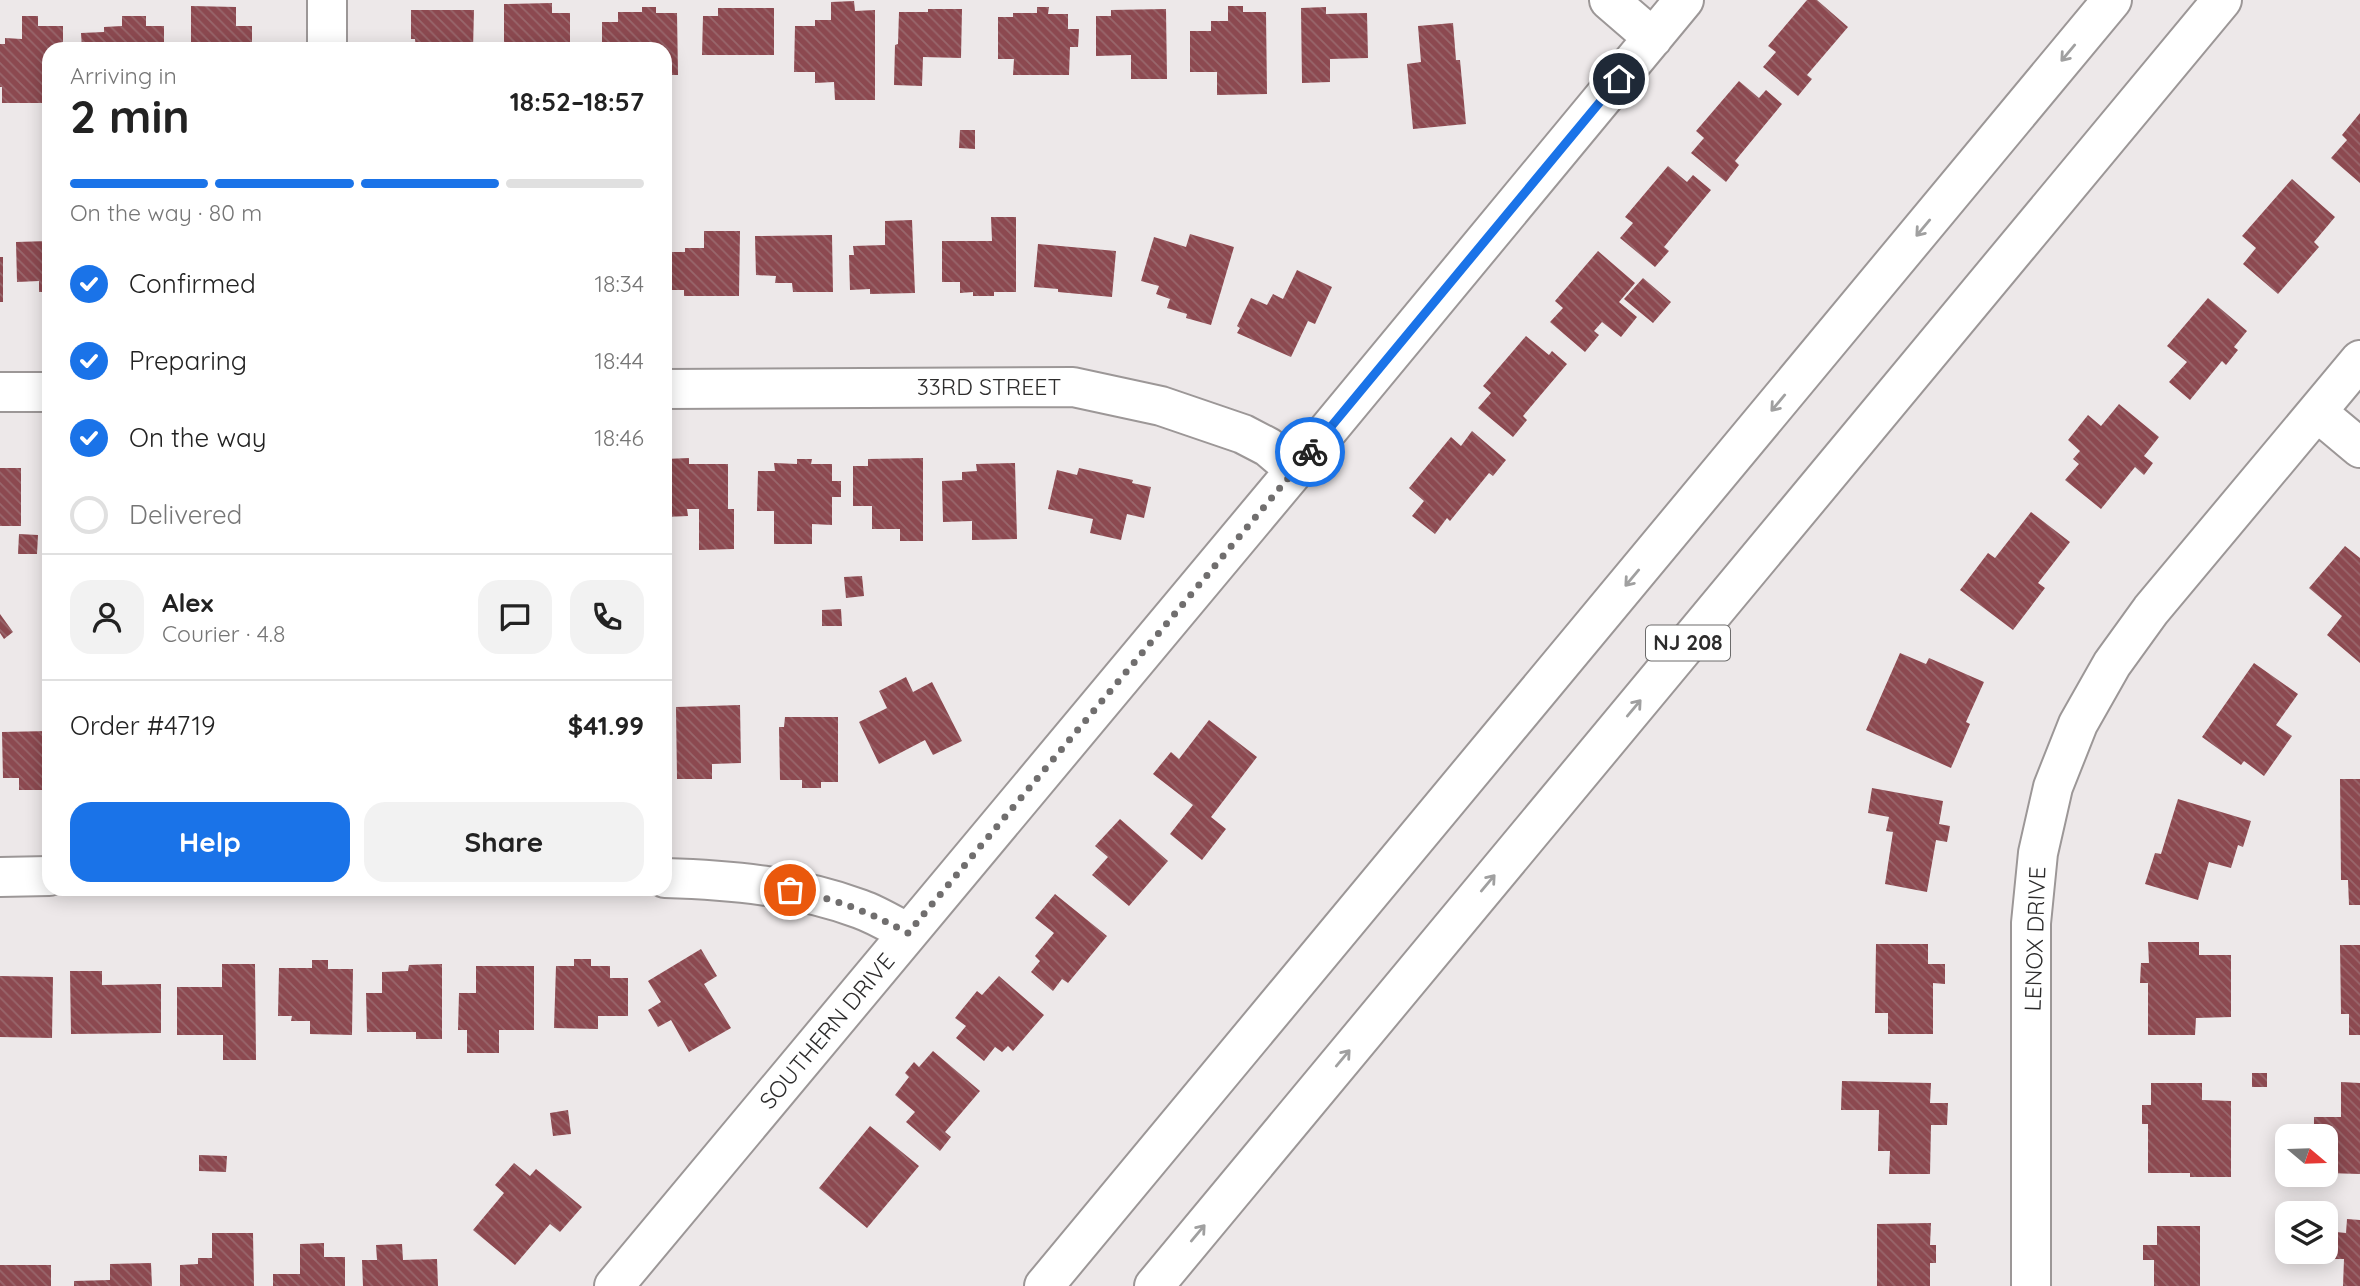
<!DOCTYPE html>
<meta charset="utf-8">
<style>
body{margin:0;font-family:Quicksand,sans-serif;background:#f2f2f2;color:#222;height:100vh;display:flex;flex-direction:column;font-size:26px;white-space:nowrap}
*{box-sizing:border-box;margin:0}
p{font-size:23px;color:#767676}
.icon{flex:none;width:38px;height:38px;fill:none;stroke:currentColor;stroke-width:2;stroke-linecap:round;stroke-linejoin:round}
.map{position:relative;flex:1;overflow:hidden}
.side{position:absolute;left:42px;top:42px;width:630px;height:854px;display:flex;flex-direction:column;background:#fff;border-radius:21px;box-shadow:0 4px 18px #0003}
.side>*{flex:none}
.needle{width:46px;rotate:109deg}
.controls{position:absolute;left:2275px;top:1124px;display:grid;gap:14px}
.controls a{display:grid;place-items:center;width:63px;height:63px;border-radius:14px;background:#fff;box-shadow:0 4px 18px #0003;font-size:35px}
.pin{position:absolute;display:grid;place-items:center;width:60px;height:60px;color:#fff;margin:-30px;border:4px solid #fff;border-radius:50%;box-shadow:0 2px 7px #0007}
.courier{position:absolute;display:grid;place-items:center;width:70px;height:70px;margin:-35px;border:5px solid #1a73e8;border-radius:50%;background:#fff;color:#222;box-shadow:0 2px 9px #0007}
.overview em{font-style:normal;font-weight:700}
.overview div{display:flex;flex-direction:column-reverse}
.overview{display:flex;align-items:center;justify-content:space-between;height:119px;padding:0 28px}
h1{font-size:46px;font-weight:700;line-height:52px}
.bar{display:grid;grid-template-columns:repeat(4,1fr);gap:10px 7px;align-content:center;height:84px;padding:0 28px}
.bar i{height:9px;border-radius:5px;background:#e0e0e0}
.bar .current{background:#1a73e8}
.bar p{grid-column:span 4}
.line{display:flex;align-items:center;gap:18px;padding:0 28px;border-top:2px solid #e0e0e0}
.line div{flex:1}
.round{display:grid;place-items:center;flex:none;width:74px;height:74px;border-radius:21px;background:#f2f2f2}
ol{padding:0 28px;list-style:none}
li{display:flex;align-items:center;gap:21px;height:77px}
li p{margin-inline-start:auto}
li .icon{padding:7px;border-radius:50%;background:#1a73e8;color:#fff;stroke-width:4}
li:last-child{color:#767676}
li i{width:38px;height:38px;border:4px solid #e0e0e0;border-radius:50%}
.action{display:flex;gap:14px;margin-top:auto;padding:14px 28px}
.action a{flex:1;height:80px;border-radius:21px;background:#1a73e8;color:#fff;font-size:28px;font-weight:700;line-height:80px;text-align:center}
.action a+a{background:#f2f2f2;color:#222}
.map>svg:first-child{display:block}
.building{fill:url(#building-back-hatch)}
.lines{fill:none;stroke-linecap:round;stroke-linejoin:round}
.minor-casing{stroke:#9c9797;stroke-width:42}
.trunk-casing{stroke:#9c9797;stroke-width:42}
.minor{stroke:#fff;stroke-width:38}
.trunk{stroke:#fff;stroke-width:38}
.oneway{stroke:#a0a0a0}
.done{stroke:#706e6e;stroke-width:7;stroke-dasharray:0 12.6}
.route{stroke:#1a73e8;stroke-width:9}
.labels{text-anchor:middle;stroke-width:7;stroke-linejoin:round;paint-order:stroke}
.shield{fill:#fff;stroke:#6c6b6b;stroke-width:2}
.shield-label{font-size:21px;font-weight:bold;fill:#2d2c2c}
.street-label{font-size:23px;fill:#2d2c2c;stroke:#fff}
</style>
<div class="map">
<svg width="2360" height="1286" viewBox="0 0 2360 1286">
<defs>
<pattern id="building-back-hatch" width="6" height="6" patternUnits="userSpaceOnUse" patternTransform="scale(1.75)"><rect width="6" height="6" fill="#8c4950"/><path d="M-1 5l2 2M0 0l6 6M5-1l2 2" fill="none" stroke="#99676c"/></pattern>
</defs>
<rect width="100%" height="100%" fill="#ede8e9"/>
<path class="building" d="M1807,0H1817L1848,27L1807,75L1812,79L1798,96L1763,67L1776,52L1768,46Z
M854,1L855,11L875,10V100H835L834,82L815,83V72H794L795,26H815V20H831V2Z
M552,3V13H570V49L504,48V4Z
M191,6L236,7V26H252V46H255V49H191Z
M1228,6H1243V12H1266L1267,94L1217,95V72H1190V31H1211V21H1228Z
M642,7H656V13H677L678,75H665V49H602V22H618V12H642Z
M1037,7H1049L1048,14H1068V29H1079L1078,47H1070L1069,75H1013L1014,59H998V17H1013V13H1037Z
M1326,7V14L1367,13L1368,58L1330,59V82L1302,83L1301,8Z
M718,8H774V55H702L703,16H718Z
M928,9H962L961,58L923,57L922,86L894,85L895,45L898,44L899,12H928Z
M1166,9L1167,79H1131V55L1096,56V16H1111V10Z
M411,10H474L473,49H416L415,39H411Z
M22,16H38V26H63V49H49V103H2V87H0V44H5V38L22,39Z
M122,16H146V26H164V49H82L81,33L104,32V27L122,26Z
M1453,23L1456,60H1460L1466,124L1413,129L1407,64L1421,62L1418,26Z
M1739,81L1759,98L1766,90L1782,104L1735,161L1739,165L1726,182L1691,153L1704,138L1696,131Z
M2360,113V183L2331,158L2347,140L2342,135Z
M960,130H975V149L959,148Z
M1668,166L1687,182L1693,175L1711,190L1664,247L1669,251L1655,267L1620,238L1633,223L1625,217Z
M2292,179L2335,217L2314,242L2319,247L2278,294L2243,264L2256,248L2242,236Z
M991,217H1016V292H994V296H973V292L960,293V282H942V241H992Z
M912,220L915,293L870,294V289L850,290L849,255H854L853,246L885,245V221Z
M704,231H740L739,296H684V290H668V252H685V248H704Z
M1190,234L1234,247L1211,325L1186,318L1187,314L1167,308L1170,299L1156,294L1159,286L1141,281L1154,237L1186,247Z
M832,235L833,292H793L792,283H775L776,276L756,275L755,236Z
M49,241V292H39V281L17,282L16,242Z
M1038,244L1116,251L1112,297L1058,292V289L1034,287Z
M1598,251L1635,283L1619,302L1637,317L1621,337L1602,322L1594,331L1599,335L1585,352L1550,322L1563,308L1555,301Z
M0,257H3V302H0Z
M1297,270L1332,287L1315,324L1308,321L1291,357L1237,333L1240,328L1237,326L1251,298L1267,305L1273,294L1283,299Z
M1643,278L1671,302L1653,323L1624,299Z
M2208,298L2247,331L2234,347L2238,350L2226,365L2222,361L2190,400L2169,382L2187,362L2167,346Z
M1526,336L1549,355L1552,351L1567,364L1523,416L1527,420L1513,437L1478,408L1491,393L1483,386Z
M2119,404L2159,437L2144,456L2153,463L2144,475L2135,467L2101,509L2065,480L2079,464L2073,459L2080,451L2068,440L2088,415L2101,426Z
M1472,431L1506,460L1493,476L1489,473L1450,521L1447,518L1435,534L1412,516L1424,501L1409,488L1451,437L1461,446Z
M689,458V464H728V509H734V549L699,550V509H687L688,516L665,517V459Z
M923,458V541H900V529H872V506H853V466H868V459Z
M797,459H812L811,464H832V481H841V497H832V525L812,524V544H774V511H757L758,471H775L774,463L797,464Z
M1015,463L1017,539L972,540V521L943,522L942,481L962,480V472L977,471L976,464Z
M0,468H21V526H0Z
M1079,468L1133,480L1132,483L1151,487L1144,518L1127,514L1121,540L1090,533L1093,519L1048,509L1057,470L1077,475Z
M2031,512L2070,542L2038,583L2045,588L2013,630L1960,590L1988,553L1995,558Z
M19,534L38,535L37,554H18Z
M2345,546L2360,558V663L2327,635L2342,616L2309,588Z
M862,576L864,596L846,598L844,577Z
M841,609L842,626H822V610Z
M0,614L13,632L4,639L0,633Z
M1900,653L1926,664L1929,658L1984,682L1966,722L1970,724L1951,768L1866,730Z
M2254,663L2298,694L2276,725L2292,736L2264,776L2244,761L2241,765L2202,737Z
M906,677L913,692L932,682L962,741L933,755L925,740L879,764L859,722L887,708L879,691Z
M740,705L741,763L712,764V779H677L676,707Z
M785,717H838V782H821V788H802V780H780L779,727H784Z
M1209,720L1257,757L1211,817L1226,829L1202,860L1170,834L1193,805L1153,774L1171,752L1179,759Z
M49,731V790H19V778H3L2,732Z
M2340,779H2360V905H2349L2348,880H2341Z
M1872,788L1943,801L1939,824L1950,826L1947,842L1936,840L1927,892L1885,884L1893,832L1886,831L1889,817L1868,813Z
M2178,799L2251,821L2243,847L2238,845L2231,868L2209,862L2198,900L2145,884L2155,853L2161,854Z
M1120,819L1168,861L1129,906L1092,875L1108,857L1095,846Z
M1055,894L1107,936L1068,983L1062,979L1053,991L1031,972L1040,961L1035,956L1054,933L1035,918Z
M2148,942H2199V955H2231V1017L2196,1018L2195,1035H2148V983H2140L2141,963H2149Z
M1876,944H1928V964H1945V984L1933,983V1034H1888V1013H1875Z
M2340,945H2360V1035H2349V1014H2341Z
M701,949L717,976L704,984L731,1028L689,1052L671,1020L658,1027L648,1010L661,1002L648,981Z
M574,959H591V966H610V978H628V1016H598V1029L554,1028L556,966H574Z
M312,960H328V969H353L352,1035L310,1034V1021H291L292,1016H278L279,968H312Z
M222,964H255L256,1060H223V1035H177V987H222Z
M442,964V1039H416V1032H367L366,993H382V972L408,971L409,965Z
M476,966H534V1030H499V1053H467V1030H458L459,993H476Z
M70,971H102V985L161,984V1033L71,1034Z
M0,976L53,977L52,1038L0,1037Z
M999,976L1044,1015L1013,1051L1008,1046L1002,1052L995,1047L984,1061L956,1038L966,1026L955,1018L977,991L982,995Z
M933,1051L980,1091L945,1132L951,1137L940,1151L906,1122L915,1112L895,1095L909,1077L905,1073L914,1062L919,1067Z
M2252,1073H2267V1087H2252Z
M1842,1081L1931,1083L1930,1103H1948L1947,1125H1931L1930,1174H1889L1890,1151H1878L1879,1110H1841Z
M2341,1082L2360,1083V1174L2326,1173V1136H2314V1117H2341Z
M2151,1083H2202V1100L2231,1101V1177H2190V1173H2148V1124H2142V1105H2151Z
M568,1110L571,1134L553,1136L550,1113Z
M870,1126L919,1166L867,1228L819,1188Z
M199,1155L227,1156L226,1172L199,1171Z
M514,1163L530,1176L536,1169L582,1207L560,1232L550,1224L515,1265L473,1230L504,1193L495,1185Z
M2347,1219L2360,1220V1286H2343L2344,1259H2335L2336,1232L2346,1233Z
M1931,1223L1930,1245H1936V1263H1930V1286H1877V1224Z
M2157,1226H2200V1286H2154V1260H2143V1245H2157Z
M212,1233H253L254,1286H180V1265L198,1264V1258H212Z
M324,1243V1257H345V1286H273V1274H300V1244Z
M402,1244L403,1260L437,1259L438,1286H363L362,1260H377L376,1245Z
M151,1263L152,1286H74V1281L110,1280V1264Z
M0,1265H51V1286H0Z"/>
<g class="lines">
<g class="minor-casing">
<path id="minor" d="M327,0V49
M1609,0L1653,38
M665,389L1073,387L1161,406L1243,434L1268,447L1295,470
M0,392H49
M2317,412L2360,448
M0,877L49,876
M665,878C731,880 798,886 860,909C877,915 893,925 908,933
M614,1286L1295,470L1684,0
M2031,1286V923L2038,853L2053,787L2078,724L2112,664L2151,610L2360,360"/>
</g>
<g class="trunk-casing">
<path id="trunk" d="M1044,1286L2112,0
M1154,1286L2222,0"/>
</g>
<use href="#minor" class="minor"/>
<use href="#trunk" class="trunk"/>
</g>
<defs><path id="oneway-shaft" d="M-6 0H5M1.5-3L5.5 0L1.5 3" fill="none" stroke-width="1.6" stroke-linecap="round" stroke-linejoin="round" transform="scale(1.75)"/></defs>
<g class="oneway">
<use href="#oneway-shaft" transform="translate(2068 53) rotate(130)"/>
<use href="#oneway-shaft" transform="translate(1923 228) rotate(130)"/>
<use href="#oneway-shaft" transform="translate(1778 403) rotate(130)"/>
<use href="#oneway-shaft" transform="translate(1632 578) rotate(130)"/>
<use href="#oneway-shaft" transform="translate(1634 708) rotate(-50)"/>
<use href="#oneway-shaft" transform="translate(1488 883) rotate(-50)"/>
<use href="#oneway-shaft" transform="translate(1343 1058) rotate(-50)"/>
<use href="#oneway-shaft" transform="translate(1198 1233) rotate(-50)"/>
</g>
<g class="lines">
<path class="done" d="M790,890C834,898 869,912 908,933L1310,452"/>
<path class="route" d="M1310,452L1619,79"/>
</g>
<g class="labels">
<rect class="shield" x="1646" y="625.5" width="84" height="35" rx="5"/>
<g class="shield-label">
<text x="1688" y="650">NJ 208</text>
</g>
<g class="street-label">
<text x="989" y="395">33RD STREET</text>
<text transform="translate(2035 939) rotate(-88)" y="8">LENOX DRIVE</text>
<text transform="translate(827 1031) rotate(-50)" y="8">SOUTHERN DRIVE</text>
</g>
</g>
</svg>
<div class="controls">
<a><svg class="needle" viewBox="-14 -14 28 28"><path d="M0-13l5 13h-10z" fill="#e53935"/><path d="M0 13l5-13h-10z" fill="#767676"/></svg></a>
<a><svg class="icon" aria-label="layers" viewBox="0 0 24 24"><path d="M12 4l9 5-9 5-9-5zM3 14l9 5 9-5"/></svg></a>
</div>
<div class="pin" style="left:790px;top:890px;background:#ea580c"><svg class="icon" aria-label="bag" viewBox="0 0 24 24"><path d="M5 8h14l-1 12H6zM9 8a3 3 0 0 1 6 0"/></svg></div>
<div class="pin" style="left:1619px;top:79px;background:#1f2937"><svg class="icon" aria-label="home" viewBox="0 0 24 24"><path d="M3 11l9-7 9 7M6 9v11h12V9"/></svg></div>
<div class="courier" style="left:1310px;top:452px"><svg class="icon" aria-label="bike" viewBox="0 0 24 24"><circle cx="6" cy="16" r="4"/><circle cx="18" cy="16" r="4"/><path d="M6 16l4-8h5l3 8M10 8l3 8H6M13 5h3"/></svg></div>
<section class="side">
<div class="overview"><div><h1>2 min</h1><p>Arriving in</p></div><em>18:52–18:57</em></div>
<div class="bar"><i class="current"></i><i class="current"></i><i class="current"></i><i></i><p>On the way · 80 m</p></div>
<ol>
<li><svg class="icon" aria-label="check" viewBox="0 0 24 24"><path d="M5 12l5 5 9-10"/></svg>Confirmed<p>18:34</p></li>
<li><svg class="icon" aria-label="check" viewBox="0 0 24 24"><path d="M5 12l5 5 9-10"/></svg>Preparing<p>18:44</p></li>
<li><svg class="icon" aria-label="check" viewBox="0 0 24 24"><path d="M5 12l5 5 9-10"/></svg>On the way<p>18:46</p></li>
<li><i></i>Delivered</li>
</ol>
<div class="line" style="height:126px"><a class="round"><svg class="icon" aria-label="person" viewBox="0 0 24 24"><circle cx="12" cy="8" r="4"/><path d="M4 21q1-7 8-7t8 7"/></svg></a><div><b>Alex</b><p>Courier · 4.8</p></div><a class="round"><svg class="icon" aria-label="chat" viewBox="0 0 24 24"><path d="M4 5h16v11H9l-5 4z"/></svg></a><a class="round"><svg class="icon" aria-label="phone" viewBox="0 0 24 24"><path d="M5 4h4l2 5-3 2q2 4 5 5l2-3 5 2v4C11 20 4 13 5 4z"/></svg></a></div>
<div class="line" style="height:91px"><div>Order #4719</div><b>$41.99</b></div>
<div class="action"><a>Help</a><a>Share</a></div>
</section>
</div>
